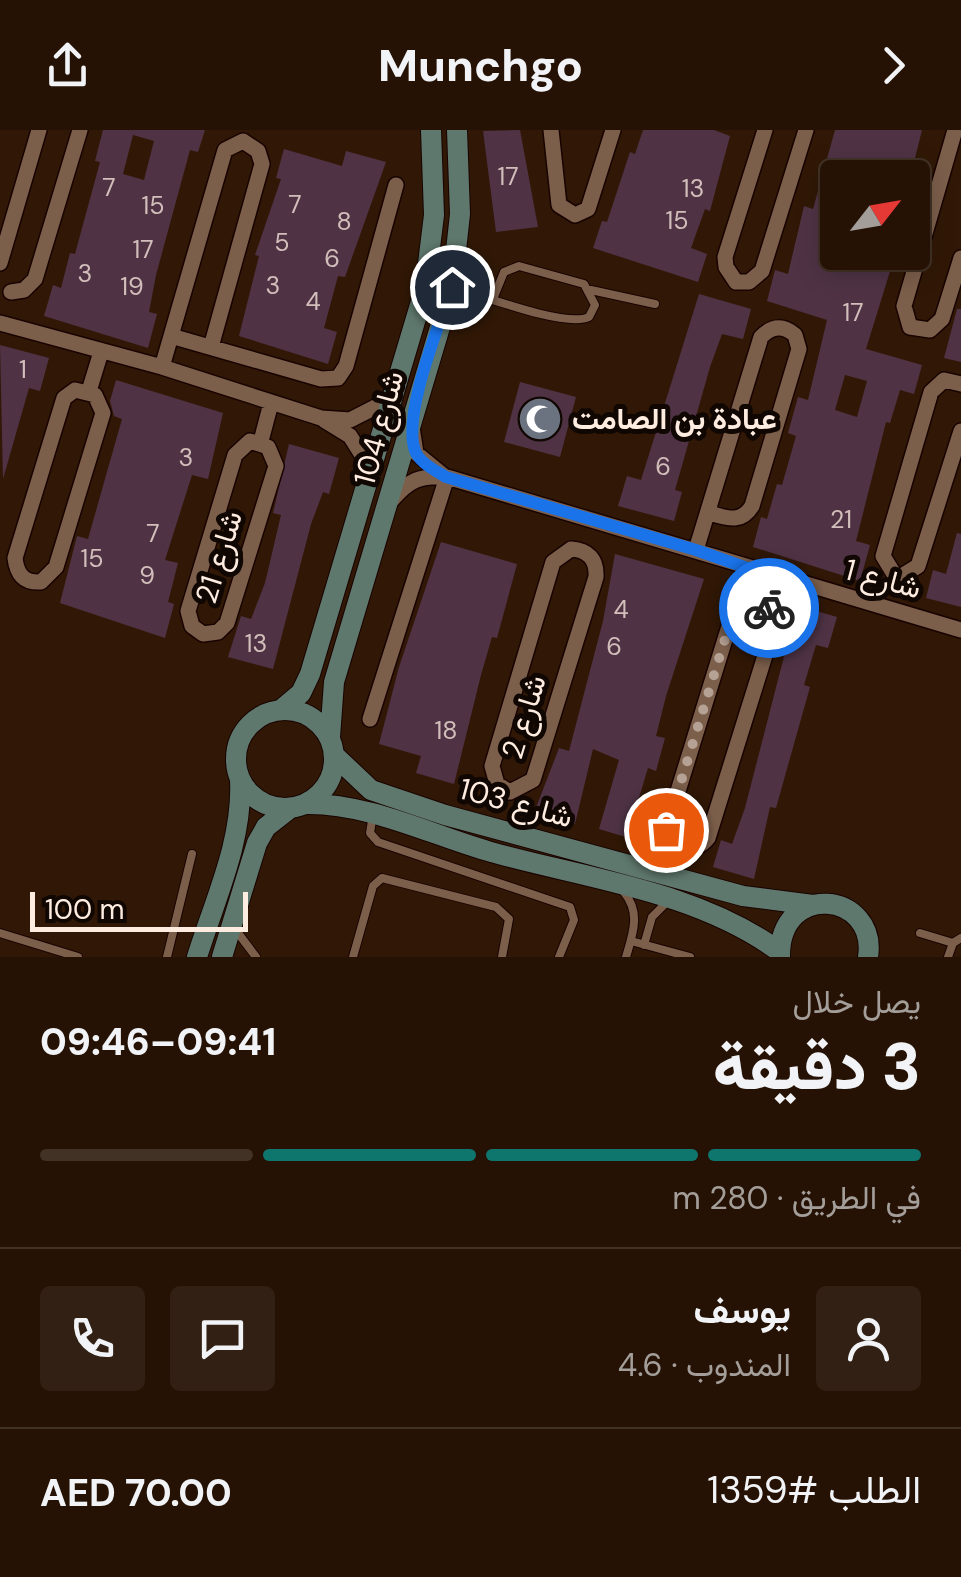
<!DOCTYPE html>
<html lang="ar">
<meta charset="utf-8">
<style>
body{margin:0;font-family:"DM Sans",Vazirmatn,sans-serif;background:#312013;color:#f1f3f6;direction:rtl;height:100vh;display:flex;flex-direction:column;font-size:38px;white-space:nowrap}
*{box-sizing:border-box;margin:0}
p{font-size:32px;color:#a39e9a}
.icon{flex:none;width:55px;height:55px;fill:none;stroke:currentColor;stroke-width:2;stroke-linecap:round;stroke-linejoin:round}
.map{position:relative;height:827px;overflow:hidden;direction:ltr}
.details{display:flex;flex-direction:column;background:#251204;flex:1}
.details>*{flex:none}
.needle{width:65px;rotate:59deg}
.buttons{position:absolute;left:820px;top:30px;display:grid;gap:20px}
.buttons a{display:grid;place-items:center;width:110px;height:110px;border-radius:10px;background:#251204;box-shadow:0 5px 25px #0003,0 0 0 2px #423226;font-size:50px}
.scale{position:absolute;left:30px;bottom:25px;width:218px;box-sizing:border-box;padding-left:10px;border:5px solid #feece1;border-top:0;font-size:28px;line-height:35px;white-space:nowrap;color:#feece1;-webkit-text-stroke:8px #110702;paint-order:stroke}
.pin{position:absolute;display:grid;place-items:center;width:85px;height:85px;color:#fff;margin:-42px;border:5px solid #fff;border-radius:50%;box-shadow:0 2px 10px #0007}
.courier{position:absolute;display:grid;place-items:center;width:100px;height:100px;margin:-50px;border:8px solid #1a73e8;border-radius:50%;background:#fff;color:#222;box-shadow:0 2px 12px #0007}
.head em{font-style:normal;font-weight:800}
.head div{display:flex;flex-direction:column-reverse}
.head{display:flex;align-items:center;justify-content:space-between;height:170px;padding:0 40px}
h1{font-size:65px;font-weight:800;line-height:75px}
.bar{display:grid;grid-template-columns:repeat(4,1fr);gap:15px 10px;align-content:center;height:120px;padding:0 40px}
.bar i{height:12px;border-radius:8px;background:#423226}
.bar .active{background:#0f766e}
.bar p{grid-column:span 4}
.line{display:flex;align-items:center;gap:25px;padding:0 40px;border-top:2px solid #423226}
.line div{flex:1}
.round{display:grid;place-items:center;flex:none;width:105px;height:105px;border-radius:10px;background:#312013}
header{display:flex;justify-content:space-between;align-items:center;height:130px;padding:0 40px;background:#251204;font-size:45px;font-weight:800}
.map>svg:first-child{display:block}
.building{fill:#4f3345;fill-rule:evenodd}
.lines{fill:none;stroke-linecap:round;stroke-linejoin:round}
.lane-casing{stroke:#180300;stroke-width:10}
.street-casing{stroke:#180300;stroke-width:18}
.secondary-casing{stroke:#180300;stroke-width:22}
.lane{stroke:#7c5f4b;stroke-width:8}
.street{stroke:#7c5f4b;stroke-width:15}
.secondary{stroke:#5f786d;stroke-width:20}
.done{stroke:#b6a294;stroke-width:10;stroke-dasharray:0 18}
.route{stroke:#1a73e8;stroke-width:12}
.labels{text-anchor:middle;stroke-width:10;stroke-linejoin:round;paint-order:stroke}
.number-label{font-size:25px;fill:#d2beba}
.poi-label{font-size:30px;font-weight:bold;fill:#feece1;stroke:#110702;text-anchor:start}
.street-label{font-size:30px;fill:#feece1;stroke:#110702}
</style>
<header><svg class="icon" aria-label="forward" viewBox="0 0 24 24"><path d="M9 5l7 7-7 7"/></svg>Munchgo<svg class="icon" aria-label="share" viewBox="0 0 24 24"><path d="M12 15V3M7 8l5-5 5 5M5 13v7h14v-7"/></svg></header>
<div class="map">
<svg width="961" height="827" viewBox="0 0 961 827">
<rect width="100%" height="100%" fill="#311806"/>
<path class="building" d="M103,0H205L198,22L190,20L156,145L149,182L157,184L148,218L44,186L53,155L61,158L70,123L75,124L100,32L95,31ZM133,5L154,11L144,50L123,44Z
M520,0L538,97L496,102L483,1Z
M643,0H714L730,6L710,81L705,79L691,118L707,124L698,152L593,118L602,91L607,92L630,22L635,24Z
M835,0H922L910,48H838V122H885L881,135L891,138L866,219L922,235L914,264L900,260L890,293L886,292L856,411L870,415L860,451L753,417L761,387L767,389L777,354L782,355L796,306L788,303L798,267L808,270L827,190L767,171L775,140L788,144L804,76L813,79ZM845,245L867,251L857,287L835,280Z
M284,19L342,36L346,21L386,32L345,147L338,146L324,198L337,202L328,234L239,206L259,126L255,125L281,49L276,48Z
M699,164L751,179L743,209L722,204L710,237L675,360L682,362L674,391L618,376L627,346L641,350Z
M957,179H961V232L944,228Z
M0,215L49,228L40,261L29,258L3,349Z
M116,250L223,283L208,349L192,345L165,430L178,433L168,472L174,474L165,508L60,473L77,406L88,409L122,289L114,286L110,271Z
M520,252L576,267L560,327L504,312Z
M289,314L339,328L329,364L323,362L311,394L273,539L228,527L241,486L251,489L265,453L281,385L273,383Z
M957,403L961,404V477L926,468L933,440L946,444Z
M441,412L517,434L497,508L492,507L481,545L454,654L416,643L421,626L379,614L399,537Z
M615,424L704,449L666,566L656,606L665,608L656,641L648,638L635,681L656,687L649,714L599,699L619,630L593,619L575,694L534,683L559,618L569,621L603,491Z
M789,473L837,487L828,518L816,515L804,555L810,557L776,678L770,677L754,749L713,737L721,710L732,714L745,678L789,507L783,506Z"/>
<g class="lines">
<g class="lane-casing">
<path id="lane" d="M456,158C483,166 566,198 589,187L595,175L584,154L519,136L504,142L493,169
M591,160L655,174
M373,684L370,703L378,712L570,777L574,790L559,827
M624,762C641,783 633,803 626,827
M235,799L256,827
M0,803L78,827
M920,803L953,813
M631,811L690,827
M644,815L652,787L667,772
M167,827L192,724
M353,827L373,756L382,748L496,777L509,789L502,827
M948,827L953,813L961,808"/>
</g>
<g class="street-casing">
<path id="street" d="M551,0L559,75L575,85L588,79L613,0
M765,0L725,127L726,137L736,152H749L762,141L806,0
M955,0L904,176L910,197L930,200L942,189L961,128
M0,133L39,0
M11,162L24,160L35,149L80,0
M0,193L162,237L321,288L350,290L393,268
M171,206L321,249L338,248L346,236L396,55
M162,237L225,20L243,11L258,21L262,34L211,217
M75,260L95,265L103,283L56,437L41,452C24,453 17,445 15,428L64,268Z
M89,261L101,222
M324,290L350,306L372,341
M412,297L416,323L443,345
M250,311L268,317L276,336L227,493L218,502L203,504L192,496L188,481L235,325Z
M261,311L271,273
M392,370C409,350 420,345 447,347L961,500
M571,419C588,420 597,429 596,447L533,650L510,662L497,654L492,636L553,432Z
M696,420L761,207C772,196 783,195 795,205L799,219L752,376C741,394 727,388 709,383
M897,449L883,426L931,262L944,250L961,254
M897,449L918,436L961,301
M775,479L753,478L730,493L666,700C674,718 695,725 708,708L778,484L775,479L784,451
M370,589L447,347"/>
</g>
<g class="secondary-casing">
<path id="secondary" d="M282,579L301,563L310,544L425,158L434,85L431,0
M236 629a49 49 0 1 1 98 0a49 49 0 1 1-98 0Z
M330,607L334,552L452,157L460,84L457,0
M334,625L371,660L445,685L743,766L813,775
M306,674C369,673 431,705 491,722C588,749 697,761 780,822
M197,827C215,769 243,711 240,650
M222,827L257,713L266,697L289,679
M780,827C779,750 878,762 868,827"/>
</g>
<use href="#lane" class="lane"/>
<use href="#street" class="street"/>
<use href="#secondary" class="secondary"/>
</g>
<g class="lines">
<path class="done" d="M666,700L730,493L752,478H769"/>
<path class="route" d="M452,157C440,193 400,289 416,323C422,334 436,341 446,347L696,420L784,451L775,479L769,478"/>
</g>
<defs>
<g id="mosque-disc" transform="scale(2.25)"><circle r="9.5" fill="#6b7280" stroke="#110702"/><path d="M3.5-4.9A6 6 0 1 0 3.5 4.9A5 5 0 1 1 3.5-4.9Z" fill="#fff"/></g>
</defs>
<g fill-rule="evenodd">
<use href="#mosque-disc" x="540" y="289"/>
</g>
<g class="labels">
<g class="number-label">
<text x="508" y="55">17</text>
<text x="109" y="66">7</text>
<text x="693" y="67">13</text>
<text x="295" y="83">7</text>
<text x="153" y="84">15</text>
<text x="677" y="99">15</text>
<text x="344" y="100">8</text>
<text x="282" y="121">5</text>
<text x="143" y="128">17</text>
<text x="332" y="137">6</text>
<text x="85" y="152">3</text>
<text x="273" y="164">3</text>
<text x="132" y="165">19</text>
<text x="313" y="180">4</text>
<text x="853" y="191">17</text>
<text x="23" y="248">1</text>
<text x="186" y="336">3</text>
<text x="663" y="345">6</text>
<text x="841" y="398">21</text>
<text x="153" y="412">7</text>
<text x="92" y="437">15</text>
<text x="147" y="454">9</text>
<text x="621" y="488">4</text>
<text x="256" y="522">13</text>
<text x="614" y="525">6</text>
<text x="446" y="609">18</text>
</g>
<g class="poi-label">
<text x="572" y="299">عبادة بن الصامت</text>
</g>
<g class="street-label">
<text transform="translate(379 298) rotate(-75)" y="10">شارع 104</text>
<text transform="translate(219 427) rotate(-73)" y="10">شارع 21</text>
<text transform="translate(883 449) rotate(15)" y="10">شارع 1</text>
<text transform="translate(524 587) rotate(-73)" y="10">شارع 2</text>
<text transform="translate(516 673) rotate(15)" y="10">شارع 103</text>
</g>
</g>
</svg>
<div class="buttons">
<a><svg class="needle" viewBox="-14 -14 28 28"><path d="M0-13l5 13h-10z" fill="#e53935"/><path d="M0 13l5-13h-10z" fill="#a39e9a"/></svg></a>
</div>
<div class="scale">100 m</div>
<div class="pin" style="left:666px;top:700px;background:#ea580c"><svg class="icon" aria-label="bag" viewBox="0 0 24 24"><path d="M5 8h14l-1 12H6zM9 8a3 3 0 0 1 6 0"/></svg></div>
<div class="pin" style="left:452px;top:157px;background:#1f2937"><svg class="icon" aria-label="home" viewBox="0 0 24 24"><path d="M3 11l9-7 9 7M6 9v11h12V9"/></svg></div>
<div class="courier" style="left:769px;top:478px"><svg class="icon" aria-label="bike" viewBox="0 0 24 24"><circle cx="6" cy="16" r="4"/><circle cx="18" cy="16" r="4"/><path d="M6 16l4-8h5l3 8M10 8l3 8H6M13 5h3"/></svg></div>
</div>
<section class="details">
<div class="head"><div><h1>3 دقيقة</h1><p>يصل خلال</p></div><em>09:41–09:46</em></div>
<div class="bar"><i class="active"></i><i class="active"></i><i class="active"></i><i></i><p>في الطريق · 280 m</p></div>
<div class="line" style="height:180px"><a class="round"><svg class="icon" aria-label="person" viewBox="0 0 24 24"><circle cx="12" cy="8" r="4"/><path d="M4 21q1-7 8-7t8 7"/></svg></a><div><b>يوسف</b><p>المندوب · 4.6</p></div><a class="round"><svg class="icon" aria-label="chat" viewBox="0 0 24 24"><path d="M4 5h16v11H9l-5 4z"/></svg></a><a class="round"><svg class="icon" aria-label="phone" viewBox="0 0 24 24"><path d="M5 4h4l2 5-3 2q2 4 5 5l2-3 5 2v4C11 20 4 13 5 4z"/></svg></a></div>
<div class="line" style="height:130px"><div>الطلب #1359</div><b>AED 70.00</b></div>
</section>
